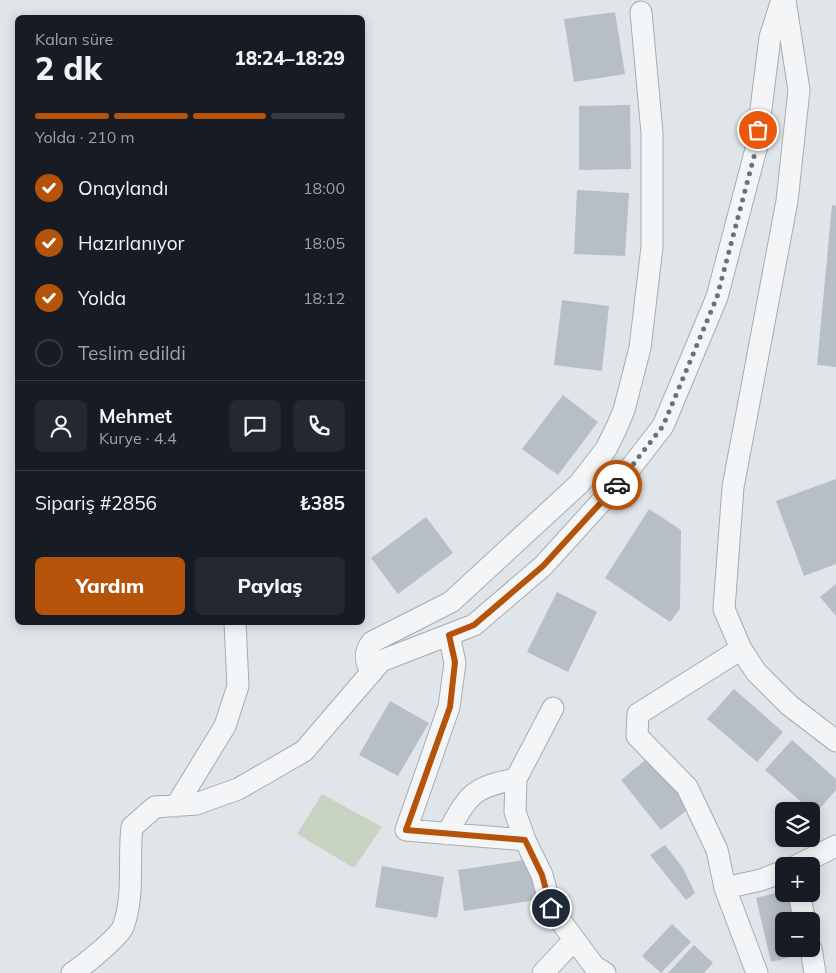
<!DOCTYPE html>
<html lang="tr">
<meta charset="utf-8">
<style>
body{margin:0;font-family:Mulish,sans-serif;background:#242831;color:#f1f3f6;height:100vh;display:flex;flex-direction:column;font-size:19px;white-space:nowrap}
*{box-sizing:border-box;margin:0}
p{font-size:16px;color:#9ea1a6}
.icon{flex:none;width:28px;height:28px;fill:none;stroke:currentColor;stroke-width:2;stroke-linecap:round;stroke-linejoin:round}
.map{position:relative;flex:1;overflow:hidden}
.details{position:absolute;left:15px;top:15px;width:350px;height:610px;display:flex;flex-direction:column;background:#171b24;border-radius:8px;box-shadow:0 2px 12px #0003}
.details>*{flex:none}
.tools{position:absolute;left:775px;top:802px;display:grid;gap:10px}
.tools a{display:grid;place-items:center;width:45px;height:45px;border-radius:8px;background:#171b24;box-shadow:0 2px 12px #0003;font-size:25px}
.pin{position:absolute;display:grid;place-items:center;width:42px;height:42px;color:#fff;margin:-21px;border:2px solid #fff;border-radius:50%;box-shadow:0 1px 5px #0007}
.courier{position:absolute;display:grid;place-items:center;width:50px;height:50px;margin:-25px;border:4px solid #b45309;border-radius:50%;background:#fff;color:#222;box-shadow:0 1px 6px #0007}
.headline em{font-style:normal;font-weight:800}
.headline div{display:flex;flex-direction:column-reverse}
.headline{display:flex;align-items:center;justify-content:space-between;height:85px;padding:0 20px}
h1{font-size:32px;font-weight:800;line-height:38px}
.bar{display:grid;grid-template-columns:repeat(4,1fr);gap:8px 5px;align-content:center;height:60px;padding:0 20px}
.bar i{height:6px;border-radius:4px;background:#363941}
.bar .selected{background:#b45309}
.bar p{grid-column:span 4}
.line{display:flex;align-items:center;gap:12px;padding:0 20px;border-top:1px solid #363941}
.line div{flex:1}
.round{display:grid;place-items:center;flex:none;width:52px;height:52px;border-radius:8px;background:#242831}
ol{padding:0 20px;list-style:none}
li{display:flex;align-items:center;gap:15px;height:55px}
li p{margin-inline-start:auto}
li .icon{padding:5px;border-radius:50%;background:#b45309;color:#fff;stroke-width:4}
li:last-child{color:#9ea1a6}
li i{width:28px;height:28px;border:2px solid #363941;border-radius:50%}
.action{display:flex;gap:10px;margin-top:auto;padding:10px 20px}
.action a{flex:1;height:58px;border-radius:8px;background:#b45309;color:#fff;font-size:20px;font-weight:800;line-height:58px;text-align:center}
.action a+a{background:#242831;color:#f1f3f6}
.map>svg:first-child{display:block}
.green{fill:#c8d3c1}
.building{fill:#b7bec6}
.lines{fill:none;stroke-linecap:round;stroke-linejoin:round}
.minor-casing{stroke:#a5acb3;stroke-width:23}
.minor{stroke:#f3f5f7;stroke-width:21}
.done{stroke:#69727b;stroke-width:5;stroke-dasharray:0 9}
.route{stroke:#b45309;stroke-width:6}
</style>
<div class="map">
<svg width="836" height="973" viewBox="0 0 836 973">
<rect width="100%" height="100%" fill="#e0e5e9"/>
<path class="green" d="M322,794L382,827L354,868L297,834Z"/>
<path class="building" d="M615,12L625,74L574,82L564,19Z
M630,105L631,169L579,170V106Z
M577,190L629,193L625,256L574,254Z
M832,205L836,206V367L817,365Z
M562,300L609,306L602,371L554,365Z
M563,395L598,422L558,475L522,449Z
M836,479V564L804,576L776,501Z
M649,509L681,530L680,609L670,622L605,578Z
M426,517L453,553L398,594L371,558Z
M836,584V616L820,597Z
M557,592L597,612L568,672L527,652Z
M734,689L783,732L757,762L707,719Z
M390,701L429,723L398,776L359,755Z
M792,740L836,779V790L815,814L765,770Z
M649,757L690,808L661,830L621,780Z
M665,845L683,868L695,893L686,900L650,855Z
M531,859L537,900L464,911L458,870Z
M382,866L444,877L437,918L375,907Z
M784,891V894H793L799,921H784V949H806L807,953L771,962L756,898Z
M672,924L691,942L661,973L642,956Z
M694,945L713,963L704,973H668Z"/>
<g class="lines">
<g class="minor-casing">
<path id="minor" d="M785,0L799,90L787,201L733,487L724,609L741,649L756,672L789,705L836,741
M449,635L455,663L449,707L406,830L525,840L542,875L551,908L594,966L605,973
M741,649L638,714L637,736L687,787L717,850L725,888L757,973
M372,672C365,662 364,652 372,642L451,602L579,484L606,449L616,429L624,410L640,348L652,247V133L641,12
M176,806L225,726L238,686L235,622
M447,834C468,796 471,787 516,779
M525,840L515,812L516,779L553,708
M796,866L836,846
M725,888L761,880L784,871
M799,894L805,921
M811,949L815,973
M72,973C83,966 118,938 123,927C135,895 128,860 132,827L155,807L196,804L238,789L304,751L381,661L474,625L543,566L621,480L663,426L717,297L756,149L770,37L782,0
M543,973L574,940"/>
</g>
<use href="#minor" class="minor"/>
</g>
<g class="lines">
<path class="done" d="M617,485L663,426L717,297L756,149L758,130"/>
<path class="route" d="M551,908L542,875L525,840L406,830L450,707L455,662L449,635L474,625L543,566L617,485"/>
</g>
</svg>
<div class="tools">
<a><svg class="icon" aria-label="layers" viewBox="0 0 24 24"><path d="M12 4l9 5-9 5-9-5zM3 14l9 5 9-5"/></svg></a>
<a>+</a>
<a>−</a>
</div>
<div class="pin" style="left:758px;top:130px;background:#ea580c"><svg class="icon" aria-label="bag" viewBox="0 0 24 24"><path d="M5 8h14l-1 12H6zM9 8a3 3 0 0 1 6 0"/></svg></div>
<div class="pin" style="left:551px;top:908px;background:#1f2937"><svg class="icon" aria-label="home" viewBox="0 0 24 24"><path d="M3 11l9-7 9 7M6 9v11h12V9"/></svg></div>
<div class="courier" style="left:617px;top:485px"><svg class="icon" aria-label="car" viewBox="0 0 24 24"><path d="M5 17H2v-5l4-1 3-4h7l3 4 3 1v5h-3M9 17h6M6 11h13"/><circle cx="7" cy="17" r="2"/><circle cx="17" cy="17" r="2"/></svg></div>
<section class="details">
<div class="headline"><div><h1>2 dk</h1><p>Kalan süre</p></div><em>18:24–18:29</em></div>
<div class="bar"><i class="selected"></i><i class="selected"></i><i class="selected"></i><i></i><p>Yolda · 210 m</p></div>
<ol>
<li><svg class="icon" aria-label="check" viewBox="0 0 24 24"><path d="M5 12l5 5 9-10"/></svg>Onaylandı<p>18:00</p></li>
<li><svg class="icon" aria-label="check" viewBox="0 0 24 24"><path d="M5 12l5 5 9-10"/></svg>Hazırlanıyor<p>18:05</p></li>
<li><svg class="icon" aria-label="check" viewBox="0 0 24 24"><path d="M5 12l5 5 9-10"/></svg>Yolda<p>18:12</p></li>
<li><i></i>Teslim edildi</li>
</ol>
<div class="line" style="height:90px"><a class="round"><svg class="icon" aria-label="person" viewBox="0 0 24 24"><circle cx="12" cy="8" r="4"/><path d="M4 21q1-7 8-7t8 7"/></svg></a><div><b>Mehmet</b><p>Kurye · 4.4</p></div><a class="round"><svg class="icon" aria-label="chat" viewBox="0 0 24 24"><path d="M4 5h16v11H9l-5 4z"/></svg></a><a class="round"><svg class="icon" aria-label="phone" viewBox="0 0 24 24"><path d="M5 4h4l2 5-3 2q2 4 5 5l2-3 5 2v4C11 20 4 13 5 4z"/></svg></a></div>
<div class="line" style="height:65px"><div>Sipariş #2856</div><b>₺385</b></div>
<div class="action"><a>Yardım</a><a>Paylaş</a></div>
</section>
</div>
